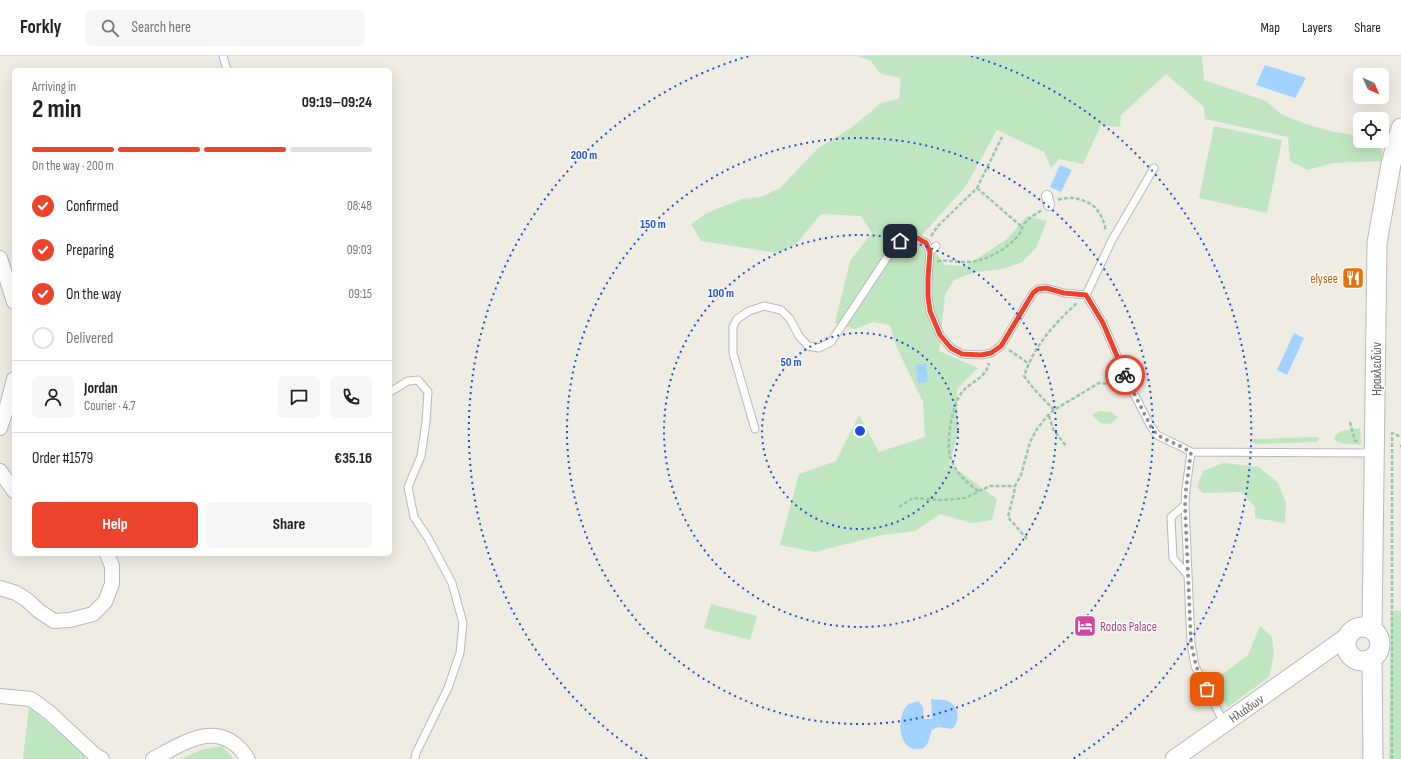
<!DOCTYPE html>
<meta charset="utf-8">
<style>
body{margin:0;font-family:"Sofia Sans Condensed",sans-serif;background:#f6f6f6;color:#202124;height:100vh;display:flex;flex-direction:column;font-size:15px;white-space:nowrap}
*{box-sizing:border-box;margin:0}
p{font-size:13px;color:#757577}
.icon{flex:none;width:22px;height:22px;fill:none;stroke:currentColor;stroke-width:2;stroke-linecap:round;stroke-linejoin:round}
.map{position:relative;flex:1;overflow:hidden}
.sheet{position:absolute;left:12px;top:12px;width:380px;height:488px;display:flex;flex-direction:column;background:#fff;border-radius:6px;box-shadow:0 4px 16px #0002}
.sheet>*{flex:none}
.needle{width:26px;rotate:135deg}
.tools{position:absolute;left:1353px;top:12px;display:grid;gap:8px}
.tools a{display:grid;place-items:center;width:36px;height:36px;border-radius:6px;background:#fff;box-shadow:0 4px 16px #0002;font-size:20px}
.pin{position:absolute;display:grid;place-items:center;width:34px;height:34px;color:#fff;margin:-17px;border-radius:8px;box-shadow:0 2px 6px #0006}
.courier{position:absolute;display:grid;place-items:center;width:40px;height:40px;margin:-20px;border:3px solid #ec432c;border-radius:50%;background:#fff;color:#222;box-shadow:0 1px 5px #0007}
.summary em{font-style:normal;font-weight:700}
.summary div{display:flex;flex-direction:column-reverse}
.summary{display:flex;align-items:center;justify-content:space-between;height:68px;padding:0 20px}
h1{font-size:26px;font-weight:700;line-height:30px}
.bar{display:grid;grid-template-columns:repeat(4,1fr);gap:6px 4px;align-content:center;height:48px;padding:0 20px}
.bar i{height:5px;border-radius:3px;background:#e0e0e0}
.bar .active{background:#ec432c}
.bar p{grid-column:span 4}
.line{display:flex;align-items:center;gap:10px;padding:0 20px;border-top:1px solid #e0e0e0}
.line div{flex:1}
.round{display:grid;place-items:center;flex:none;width:42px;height:42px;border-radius:6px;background:#f6f6f6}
ol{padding:0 20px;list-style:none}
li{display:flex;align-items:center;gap:12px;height:44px}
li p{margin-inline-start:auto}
li .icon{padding:4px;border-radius:50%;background:#ec432c;color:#fff;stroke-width:4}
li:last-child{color:#757577}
li i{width:22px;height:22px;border:2px solid #e0e0e0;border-radius:50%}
.cta{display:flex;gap:8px;margin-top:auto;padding:8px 20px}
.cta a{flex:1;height:46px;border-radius:6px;background:#ec432c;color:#fff;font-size:16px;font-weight:700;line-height:46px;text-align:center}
.cta a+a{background:#f6f6f6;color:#202124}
header{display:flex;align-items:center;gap:24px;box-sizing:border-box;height:56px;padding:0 20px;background:#fff;border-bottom:1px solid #e0e0e0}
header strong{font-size:19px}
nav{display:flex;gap:22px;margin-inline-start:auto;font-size:14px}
.search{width:280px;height:36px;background:#f6f6f6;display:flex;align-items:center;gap:10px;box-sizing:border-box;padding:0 14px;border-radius:6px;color:#757577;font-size:15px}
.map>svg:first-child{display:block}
.green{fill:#bfe6c1}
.water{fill:#a2d2ff}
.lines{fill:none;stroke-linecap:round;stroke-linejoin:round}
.service-casing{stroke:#b6b9be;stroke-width:9}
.pedestrian-casing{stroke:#b6b9be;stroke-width:12}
.minor-casing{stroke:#b6b9be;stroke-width:16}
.tertiary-casing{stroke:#b6b9be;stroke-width:19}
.secondary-casing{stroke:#b7bac0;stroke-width:21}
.path{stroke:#98c7a8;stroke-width:2.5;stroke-dasharray:4 2;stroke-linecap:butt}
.service{stroke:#fff;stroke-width:7}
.pedestrian{stroke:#fff;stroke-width:10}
.minor{stroke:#fff;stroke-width:14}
.tertiary{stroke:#fff;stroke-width:17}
.secondary{stroke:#fff;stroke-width:19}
.done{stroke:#8e9090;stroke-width:4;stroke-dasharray:0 7.2}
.route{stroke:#ec432c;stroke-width:5}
.ring{fill:none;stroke:#1d4ed8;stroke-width:2;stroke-dasharray:2 4}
.labels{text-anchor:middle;stroke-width:3;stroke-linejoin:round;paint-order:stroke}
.food-label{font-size:13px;fill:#c56008;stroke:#fff;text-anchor:end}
.street-label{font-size:13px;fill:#5b5f64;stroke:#fff}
.hotel-label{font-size:13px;fill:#b23c85;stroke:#fff;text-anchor:start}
.centre{fill:#1d4ed8;stroke:#fff;stroke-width:2}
.ring-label{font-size:12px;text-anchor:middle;font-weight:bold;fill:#1d4ed8;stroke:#fff;stroke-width:3;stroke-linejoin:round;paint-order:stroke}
</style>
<header>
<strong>Forkly</strong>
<div class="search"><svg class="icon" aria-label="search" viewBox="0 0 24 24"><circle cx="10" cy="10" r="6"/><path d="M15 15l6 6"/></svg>Search here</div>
<nav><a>Map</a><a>Layers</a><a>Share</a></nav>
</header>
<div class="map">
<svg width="1401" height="703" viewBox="0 0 1401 703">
<rect width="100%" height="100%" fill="#eeece3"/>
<path class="green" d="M856,0H1202L1204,24L1266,45L1281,58L1308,69L1335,76L1360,80V85H1380L1381,86L1382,105L1333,107L1308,114L1290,105L1288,81L1205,63L1204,51L1166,18L1121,59L1120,71L1101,69L1083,108L1059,103L1051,112L1044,96L997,74L966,130L922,179L945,209L966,210L1007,183L1027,160L1047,165L1036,192L1022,206L1003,213L975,216L954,224L945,239L939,295L978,312L957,333L958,377L949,408L997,443L992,464L972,467L940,458L915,475L882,479L815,496L780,489L799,418L836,405L859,359L879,396L925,381L923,346L895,288L890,269L873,266L855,273L835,267L850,205L872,177L861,160L821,158L796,188L778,197L701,185L691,168L707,157L742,143L761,141L780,132L818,92L851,72L881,47L899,43L901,22L881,18L870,4Z
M1214,70L1282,84L1267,157L1199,142Z
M1099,355L1111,356L1118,361L1111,368L1100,367L1092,359Z
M1360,372L1361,389L1340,387L1334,384C1335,373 1351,374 1360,372Z
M1318,381L1320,383L1316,386L1255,388L1252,386L1253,383Z
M1223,407L1259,411L1278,427L1286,447L1285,467L1255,462V451L1241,436L1203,437L1197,431L1203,415Z
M711,548L757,560L750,584L704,572Z
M1391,554L1401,555V703H1389Z
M1260,570L1272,581L1274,599L1269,621L1228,651L1211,627L1248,599Z
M29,651L92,703H23Z
M222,690L234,703H181L203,693Z"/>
<path class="water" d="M1265,9L1306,22L1295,42L1256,29Z
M1060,109L1072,114L1061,136L1050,131Z
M1294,277L1304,282L1287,319L1277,314Z
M926,308L928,326L918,327L916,309Z
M931,643C937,644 943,643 948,645C959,651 961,665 952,673L938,671L932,674C930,679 929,687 925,691C923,693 919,693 916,693C896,692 897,655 909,648C912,647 916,646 918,645L923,651L924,663H932Z"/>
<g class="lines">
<g class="service-casing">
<path id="service" d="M223,0L227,14
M930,196L936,190
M1086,239L1112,184L1154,112
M390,336L408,325L418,324L428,336L426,366L421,400L408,431L414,461L428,482L452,527L463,567L460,597L448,632L416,697L415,703
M755,373L733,297V271L737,263L749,255L764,250L781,254L790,263L799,280L808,290L819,292L831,286L886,203L900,185L914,180L926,187L930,196L928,221V241L930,255L940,279L951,292L962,298L981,299L991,297L1001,290L1033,237L1038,233L1046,232L1064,237L1086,239L1103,267L1130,330L1150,369L1157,379L1169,385L1180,390L1191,396L1374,397
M1191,396L1186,433L1185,449L1191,587L1195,610L1224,667
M1185,449L1171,461L1173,502L1187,518"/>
</g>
<g class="pedestrian-casing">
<path id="pedestrian" d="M1047,140L1049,149"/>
</g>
<g class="minor-casing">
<path id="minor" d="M0,202L14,246
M0,372L6,354L14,323
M0,415L14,435
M0,532L16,537L27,544L39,555L54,565L70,564L93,558L105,546L112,528V510L107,498
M0,640L31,643L50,657L95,699L102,703
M153,703C187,685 221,661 248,703"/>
</g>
<g class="tertiary-casing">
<path id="tertiary" d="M1174,703L1348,580"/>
</g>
<g class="secondary-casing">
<path id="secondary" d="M1346 588a17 17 0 1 1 34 0a17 17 0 1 1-34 0Z
M1372,574L1377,187L1391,108L1401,72
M1372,602L1373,703"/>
</g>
<path class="path" d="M977,132L1022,171
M1058,144C1063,142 1068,142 1073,142C1094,145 1102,156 1106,175
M931,180L938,170L977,132L1002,81
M937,205C948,204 952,205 962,206C983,207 1003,196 1017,181C1021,177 1021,174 1023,170C1026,163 1035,159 1042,154
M1009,294L1028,307
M1054,354L1034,333L1024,320C1034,290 1054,268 1077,247
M1049,360L1053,373L1066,390
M1350,366L1355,385H1359
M1400,390H1401
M978,435C966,426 954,415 950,400C946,386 952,346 963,335C972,325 986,322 989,307
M899,451L913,442L941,444L965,442L990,430H1015
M1027,483L1008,461L1014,437L1015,430L1021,419L1030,386L1037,373L1048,359L1054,354L1099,327L1119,329
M1392,703V377L1401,381"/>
<use href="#service" class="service"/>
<use href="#pedestrian" class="pedestrian"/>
<use href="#minor" class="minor"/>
<use href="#tertiary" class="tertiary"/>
<use href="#secondary" class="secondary"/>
</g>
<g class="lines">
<path class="done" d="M1125,319L1150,369L1157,379L1169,385L1180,390L1191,396L1186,433L1185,449L1191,587L1196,610L1207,633"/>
<path class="route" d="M900,185L914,180L926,187L930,196L928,221V241L930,255L940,279L951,292L962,298L981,299L991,297L1001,290L1033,237L1038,233L1046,232L1064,237L1086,239L1103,267L1125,319"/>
</g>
<g class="ring">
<circle cx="860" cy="375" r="98"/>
<circle cx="860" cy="375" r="196"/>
<circle cx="860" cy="375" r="293"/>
<path d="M647 703A391 391 0 0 1 749 0M971 0A391 391 0 0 1 1073 703"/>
</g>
<defs>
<g id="restaurant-square" transform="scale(1.15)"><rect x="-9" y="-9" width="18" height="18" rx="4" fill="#e8710a" stroke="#fff"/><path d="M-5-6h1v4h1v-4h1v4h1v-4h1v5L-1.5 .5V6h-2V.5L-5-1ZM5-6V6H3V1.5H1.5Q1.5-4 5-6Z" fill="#fff"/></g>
<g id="hotel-square" transform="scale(1.15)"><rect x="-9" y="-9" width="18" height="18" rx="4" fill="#d1479c" stroke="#fff"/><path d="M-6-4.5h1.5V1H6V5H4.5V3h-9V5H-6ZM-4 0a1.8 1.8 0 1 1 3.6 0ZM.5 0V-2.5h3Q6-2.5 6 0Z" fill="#fff"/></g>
</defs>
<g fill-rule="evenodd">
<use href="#restaurant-square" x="1353" y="222"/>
<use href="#hotel-square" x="1085" y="570"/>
</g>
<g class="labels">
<g class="food-label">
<text x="1338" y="227">elysee</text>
</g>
<g class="street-label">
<text transform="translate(1376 313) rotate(-90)" y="5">Ηρακλειδών</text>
<text transform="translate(1246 652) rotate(-35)" y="5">Ηλιάδων</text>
</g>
<g class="hotel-label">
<text x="1100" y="575">Rodos Palace</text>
</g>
</g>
<circle cx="860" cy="375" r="6" class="centre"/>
<g class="ring-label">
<text x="584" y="103">200 m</text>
<text x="653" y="172">150 m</text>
<text x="721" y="241">100 m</text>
<text x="791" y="310">50 m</text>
</g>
</svg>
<div class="tools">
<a><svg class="needle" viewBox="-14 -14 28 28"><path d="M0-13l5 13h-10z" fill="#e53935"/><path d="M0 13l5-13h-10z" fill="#757577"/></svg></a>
<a><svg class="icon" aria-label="locate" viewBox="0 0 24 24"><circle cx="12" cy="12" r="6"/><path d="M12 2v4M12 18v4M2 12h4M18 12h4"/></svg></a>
</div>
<div class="pin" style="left:1207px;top:633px;background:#ea580c"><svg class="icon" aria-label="bag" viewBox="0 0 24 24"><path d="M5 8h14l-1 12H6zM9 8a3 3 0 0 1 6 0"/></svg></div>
<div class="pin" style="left:900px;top:185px;background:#1f2937"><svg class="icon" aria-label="home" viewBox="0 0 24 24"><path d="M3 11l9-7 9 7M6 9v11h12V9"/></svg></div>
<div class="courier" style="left:1125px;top:319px"><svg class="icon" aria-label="bike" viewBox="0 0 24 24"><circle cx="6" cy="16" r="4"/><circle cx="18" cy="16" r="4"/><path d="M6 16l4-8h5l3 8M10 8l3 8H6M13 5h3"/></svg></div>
<section class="sheet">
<div class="summary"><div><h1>2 min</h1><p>Arriving in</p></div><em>09:19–09:24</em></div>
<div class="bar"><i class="active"></i><i class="active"></i><i class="active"></i><i></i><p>On the way · 200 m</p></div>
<ol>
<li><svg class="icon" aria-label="check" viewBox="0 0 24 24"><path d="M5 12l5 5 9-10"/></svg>Confirmed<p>08:48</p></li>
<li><svg class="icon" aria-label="check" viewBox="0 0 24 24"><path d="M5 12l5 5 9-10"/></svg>Preparing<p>09:03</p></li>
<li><svg class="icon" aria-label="check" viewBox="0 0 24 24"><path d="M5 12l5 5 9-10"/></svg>On the way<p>09:15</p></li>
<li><i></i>Delivered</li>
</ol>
<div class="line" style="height:72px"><a class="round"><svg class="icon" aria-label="person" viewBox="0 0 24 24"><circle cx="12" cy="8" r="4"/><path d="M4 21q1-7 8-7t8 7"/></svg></a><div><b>Jordan</b><p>Courier · 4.7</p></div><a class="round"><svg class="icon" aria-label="chat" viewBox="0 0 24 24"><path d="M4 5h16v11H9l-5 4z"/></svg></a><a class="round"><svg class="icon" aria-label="phone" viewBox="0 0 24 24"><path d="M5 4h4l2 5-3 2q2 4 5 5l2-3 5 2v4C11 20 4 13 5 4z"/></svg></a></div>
<div class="line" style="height:52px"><div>Order #1579</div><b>€35.16</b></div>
<div class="cta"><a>Help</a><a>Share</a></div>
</section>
</div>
